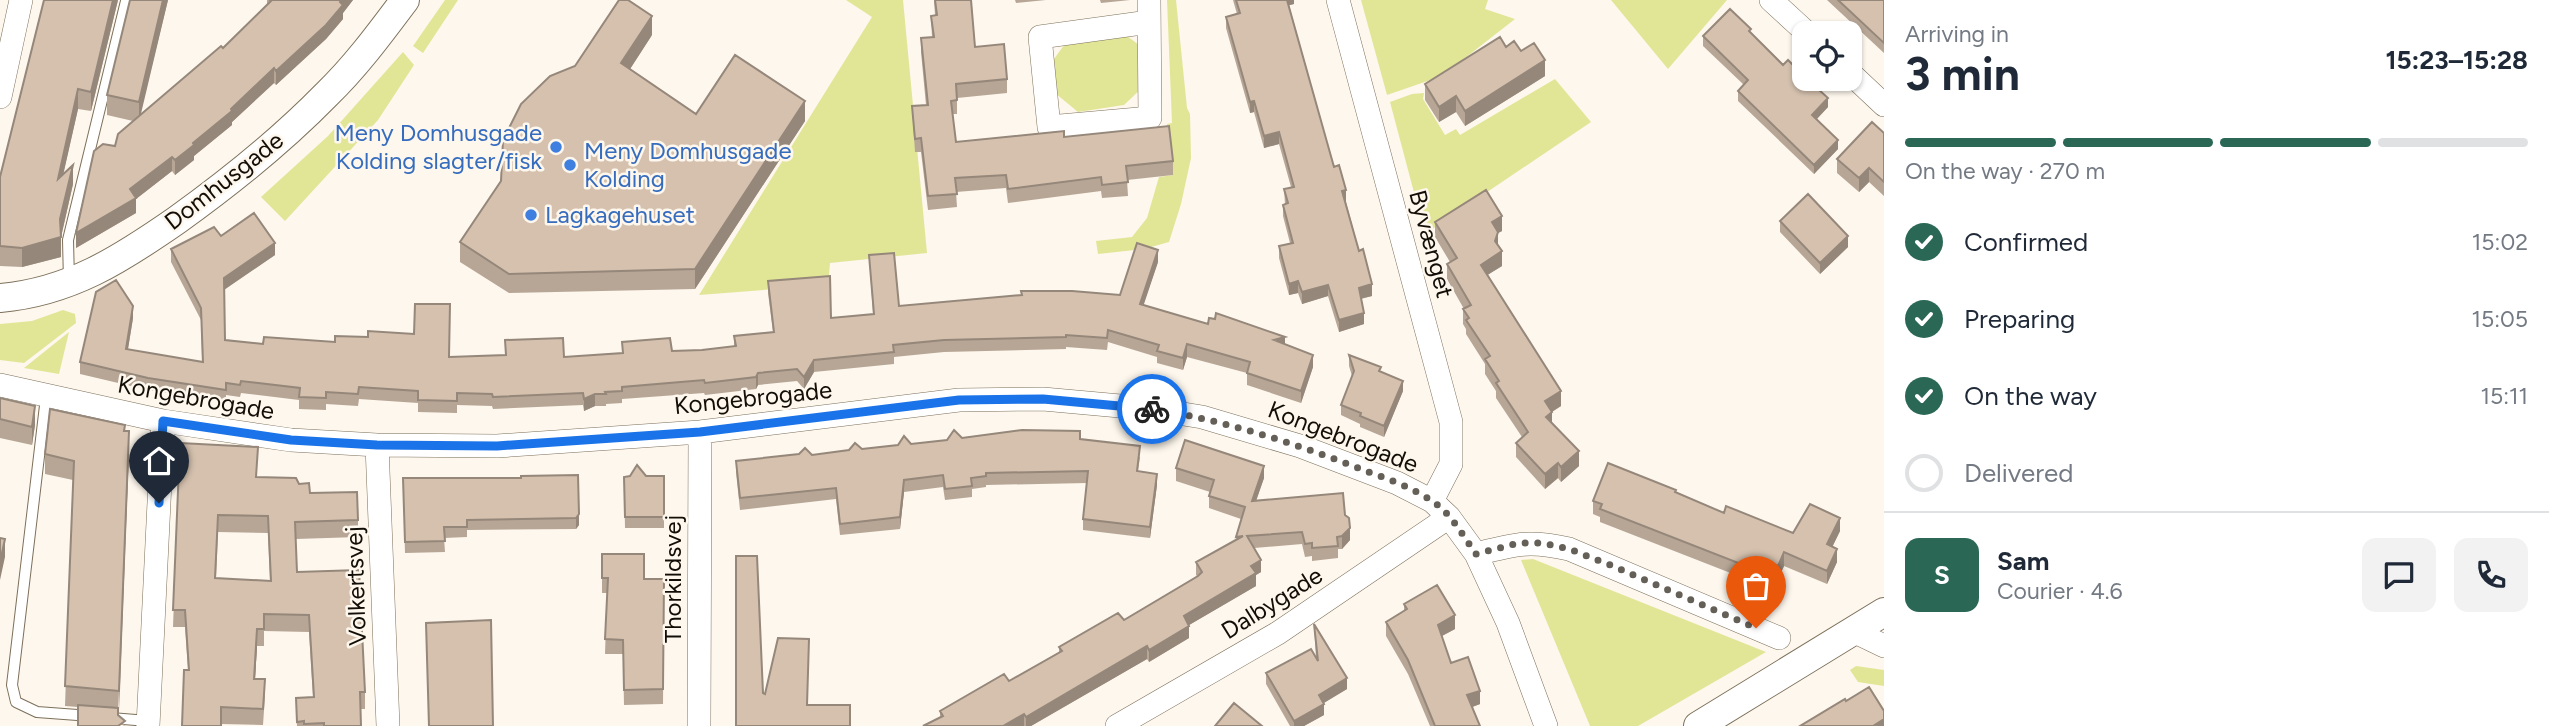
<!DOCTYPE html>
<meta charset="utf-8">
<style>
body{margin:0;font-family:Figtree,sans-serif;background:#f2f2f3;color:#1f2937;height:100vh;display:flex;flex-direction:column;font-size:26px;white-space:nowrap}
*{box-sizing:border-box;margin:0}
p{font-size:23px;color:#747a83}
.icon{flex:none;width:38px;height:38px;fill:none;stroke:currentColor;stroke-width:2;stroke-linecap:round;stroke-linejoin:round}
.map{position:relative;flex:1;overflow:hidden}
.drawer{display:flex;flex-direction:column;background:#fff;width:665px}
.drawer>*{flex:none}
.controls{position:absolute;left:1792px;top:21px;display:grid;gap:14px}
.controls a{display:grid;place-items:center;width:70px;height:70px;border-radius:14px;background:#fff;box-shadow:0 2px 5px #0004;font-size:35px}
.pin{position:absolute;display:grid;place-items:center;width:60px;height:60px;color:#fff;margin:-72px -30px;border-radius:50% 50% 50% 0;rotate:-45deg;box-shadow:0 0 7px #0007}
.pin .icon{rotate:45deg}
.courier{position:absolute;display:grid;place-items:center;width:70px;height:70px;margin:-35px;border:5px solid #1a73e8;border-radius:50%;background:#fff;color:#222;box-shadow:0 2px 9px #0007}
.overview em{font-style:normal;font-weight:700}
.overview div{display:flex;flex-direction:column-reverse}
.overview{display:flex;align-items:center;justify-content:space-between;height:119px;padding:0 21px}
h1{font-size:46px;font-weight:700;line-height:52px}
.bar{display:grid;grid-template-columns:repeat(4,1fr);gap:10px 7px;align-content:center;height:84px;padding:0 21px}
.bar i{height:9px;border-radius:5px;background:#e0e1e3}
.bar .active{background:#2a6855}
.bar p{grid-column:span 4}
.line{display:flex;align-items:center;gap:18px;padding:0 21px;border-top:2px solid #e0e1e3}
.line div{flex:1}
.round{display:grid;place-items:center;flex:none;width:74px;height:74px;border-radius:14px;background:#f2f2f3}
ol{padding:0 21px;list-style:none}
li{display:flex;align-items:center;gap:21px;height:77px}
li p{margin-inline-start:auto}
li .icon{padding:7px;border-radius:50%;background:#2a6855;color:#fff;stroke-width:4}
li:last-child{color:#747a83}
li i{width:38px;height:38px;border:4px solid #e0e1e3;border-radius:50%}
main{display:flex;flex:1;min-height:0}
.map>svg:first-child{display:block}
.green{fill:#e1e697}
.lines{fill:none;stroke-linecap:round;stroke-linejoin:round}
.service-casing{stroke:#7d705b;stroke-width:12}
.minor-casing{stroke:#7d705b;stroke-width:24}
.tertiary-casing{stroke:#7d705b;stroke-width:30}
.service{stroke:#fff;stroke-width:10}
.minor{stroke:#fff;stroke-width:23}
.tertiary{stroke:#fff;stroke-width:28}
.wall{fill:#b7a696;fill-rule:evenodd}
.shaded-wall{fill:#95877a}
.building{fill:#d5c1ae;stroke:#95877a;stroke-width:2;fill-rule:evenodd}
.done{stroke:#645f57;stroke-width:7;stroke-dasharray:0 12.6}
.route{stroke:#1a73e8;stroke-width:9}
.shop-dot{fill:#3f7fe0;stroke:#fdf7ed;stroke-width:2.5}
.labels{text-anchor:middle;stroke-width:5;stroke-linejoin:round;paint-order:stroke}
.shop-label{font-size:24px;fill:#366cbe;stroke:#fdf7ed;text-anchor:start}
.street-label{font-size:24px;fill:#120d06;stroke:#fdf7ed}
</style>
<main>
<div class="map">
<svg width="1884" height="726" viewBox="0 0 1884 726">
<rect width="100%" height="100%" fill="#fdf7ed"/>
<path class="green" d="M445,0H458L423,53L413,46Z
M846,0H903L927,253L830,263L828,285L699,295L872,17Z
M1167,0H1176L1187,108L1190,114L1191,158L1181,204L1169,242L1144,249L1098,254L1096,241L1132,237L1147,218L1159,177L1173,175L1167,124L1172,123Z
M1361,0H1488L1485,9L1515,19L1442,76L1387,95Z
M1611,0H1727L1668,69Z
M1127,36L1143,48L1144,86L1124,105L1078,112L1055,93L1054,59L1067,41Z
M403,52L414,65L378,120L285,221L261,197L328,136Z
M1555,79L1591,122L1425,234L1390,102L1412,94L1424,93L1423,99L1445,135L1456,129L1460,135Z
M63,310L75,314L76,323L24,363L0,360V324L32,321Z
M69,332L59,374L24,368Z
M1533,559L1766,652L1638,726H1590L1521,560Z
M1856,666L1884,670V686L1858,682L1850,670Z"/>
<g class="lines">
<g class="service-casing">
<path id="service" d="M69,281L68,240L126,1
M46,397L12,685L16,702L37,712L91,716
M111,718L148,721"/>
</g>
<g class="minor-casing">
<path id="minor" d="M1149,0L1150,118L1049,127L1040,37L1149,22
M1338,0L1451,422V464L1432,501
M1771,0L1807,33
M1850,73L1884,105
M0,97L21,0
M0,385L163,421L291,440L377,445L497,446L700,432L959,400L1043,399L1153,409L1202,417L1300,446L1397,483L1432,501L1449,517L1476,554L1508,623L1546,726
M377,445L388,726
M1476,554C1516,544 1529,540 1569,549L1779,638
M1853,631L1884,646
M148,726L163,421
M699,726L700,432
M1117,726L1278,633L1449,517"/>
</g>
<g class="tertiary-casing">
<path id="tertiary" d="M0,298C70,292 121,259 177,220C230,182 281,141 327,94C356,66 381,32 405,0
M1698,726L1884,612"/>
</g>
<use href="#service" class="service"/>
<use href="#minor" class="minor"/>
<use href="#tertiary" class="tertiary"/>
</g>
<path class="wall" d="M118,0L91,111L78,109L63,174L73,184L61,237V257L22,267L0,266V177Z
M130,0H168L140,114L223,48L267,4V0H353L343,13V19L326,39L276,85L274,83L232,122V125L194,156V160L175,175L172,171L136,199V213L76,248L115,146L133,121L107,115V95Z
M934,0H971L975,47L1007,79V93L957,98V114H953L956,142L1064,137L1173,161V175L1127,180L1128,196L1102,198L1101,191L1008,203L1006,188L956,192L957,207L928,210L921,152H915L912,106L926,105L921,52V38L932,37L931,16L935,15Z
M1015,0H1046L1016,3Z
M1100,0H1130L1101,3Z
M1233,0H1294V4L1289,5L1334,167L1346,202L1359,251L1372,296L1361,299L1364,324L1339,332L1328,296L1302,304L1298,293L1289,295L1279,258V246L1290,243L1283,216V205L1285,204L1284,189L1291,187L1279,144L1264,148L1254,112L1250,113L1226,28V17L1237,14Z
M1827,0H1884V53Z
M1751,33L1828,107L1817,119L1838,149L1814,174L1738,101V91L1744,85L1703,46V36Z
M652,35L630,69L696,114L805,121L695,289L509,293L460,262V242Z
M1506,47L1521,51L1545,76L1465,126L1456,112L1439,122L1425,100V84Z
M1884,133V196L1869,182L1859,192L1837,173V159Z
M1780,221L1848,247L1820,274L1780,232Z
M1435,222L1502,231L1498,233V245L1502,266L1487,275L1561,406L1552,412V423L1579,466L1561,482L1558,478L1545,489L1516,457V443L1522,437L1496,398V391L1485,374V364L1466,334V329L1463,324V309H1464L1447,279V264L1450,262L1435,237Z
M221,236L275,255L224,289L225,340L263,344L450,357H564L622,353V342L672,351L702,350L734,346V336L773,332L768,293V281L831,318L873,314L869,255L899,306L1120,295L1158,262L1143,305L1208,324L1285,344L1313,367L1301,403L1247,385V373L1187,357L1183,370L1157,363V357L1108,342L1107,350L1066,347V349L944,352L894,357V364L814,372L804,389L797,381L758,385L756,389L705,395L704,393L622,399V403L606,404V406H595L584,411L583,405L493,409L492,406L457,405V413L418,412V403L359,399L358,406L326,404V410L299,409V400L241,393L240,397L226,395V402L148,390L80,374V362L133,318L128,349L202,362L201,320L171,262V249Z
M1349,355L1381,371L1403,391L1384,437L1360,427V424L1341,415V405L1352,376L1349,366Z
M0,398L35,425L32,445L0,438Z
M125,431L129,451L118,715L125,726L78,707L65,706L73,480L45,474V454Z
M962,438L1080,439L1140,457L1138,471L1157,485L1150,538L1083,530V519L1087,483L986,485V487L972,489V497L945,500L943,487L904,492L900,529L840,535L836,499L740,510L736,472V461L812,455Z
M180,443L257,477L299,484L310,493L358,520V537L296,539L297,572L365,692V709H360L361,726H297L296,698L313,697L309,632L264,631V646H257L255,679L265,696L263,725L221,724L188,670L185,627H173ZM218,532L268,533L270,581L216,578Z
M1176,468L1264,478L1256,500L1345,515L1350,540L1342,549H1338V558L1312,561V556L1305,557L1302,544L1254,548L1261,572L1256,575V586L1189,625V638L1149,662L1147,659L1031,726H923L940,717V711L1009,681L1059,652V647L1124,620L1197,576L1196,575V562L1236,540L1241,519L1209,508V496L1210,492L1176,481Z
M578,475L579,525L576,529L467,530V537L444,538L445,552L405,553L403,478H521Z
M646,476H664V528H625L624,477Z
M1676,493L1724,513L1793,533L1840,531L1832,547L1837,562L1827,584L1784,566L1778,579L1756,570L1751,581L1600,522V517L1593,514V501Z
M602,554L644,579H664L663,704L624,705L623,654H605L607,593H602Z
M1404,604L1455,629L1442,636L1451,663L1480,704L1472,707L1480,726H1430L1408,674L1386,636V622L1404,611Z
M1314,624L1347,689L1323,703L1324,715L1304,726H1290L1266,684V673L1316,659Z"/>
<path class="shaded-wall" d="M113,0H118L91,111V92Z
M163,0H168L139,122V102Z
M342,0H353L343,13V19L326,39L276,85V71Z
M1286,0H1294V4L1286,6Z
M652,16V35L621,83V63Z
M1545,60V76L1465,126V111Z
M274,68V83L232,122V125L194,156V160L175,175V160Z
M78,89V109L58,198V179Z
M1456,96V112L1439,122V107Z
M1828,98V107L1812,124V115Z
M805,101V121L695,289V269Z
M1254,101V112L1250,113V102Z
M1279,132V144L1264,148V136Z
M1838,140V149L1814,174V165Z
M172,157V171L136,199V213L76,248V233L130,189Z
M73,165V184L61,237V257L22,267V248L60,219Z
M1869,168V182L1859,192V178Z
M1346,190V202L1342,203V191Z
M1502,216V231L1498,233V246L1495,255L1492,222Z
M1848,236V247L1820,274V263Z
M275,243V255L224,290V278Z
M1158,250V262L1140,316V304Z
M1502,251V266L1481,279V265Z
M1298,281V293L1289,295V284Z
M1372,284V296L1359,299V288Z
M1328,285V296L1302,304V292Z
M133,306V318L126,361V349Z
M1364,313V324L1339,332V320Z
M1285,337V349L1274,340Z
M1187,344V357L1183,370V358Z
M1313,355V367L1301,403V391Z
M814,360V372L804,389V377Z
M758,373V385L756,389V377Z
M1403,381V391L1384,437V426Z
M1561,391V406L1545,416V401Z
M595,394V406L584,411V399Z
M35,406V425L32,445V427Z
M1552,412V427L1546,417Z
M129,431V451L119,711V691Z
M1579,451V466L1561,482V467Z
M1558,463V478L1545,489V474Z
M1264,466V478L1252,513V501Z
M1157,474V485L1150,538V527Z
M904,480V492L900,529V517Z
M579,514V525L576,529V518Z
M1840,518V531L1827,558V544Z
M1350,528V540L1342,549V536Z
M5,539V557L0,580V562Z
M1837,549V562L1827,584V571Z
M1784,552V566L1778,579V566Z
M1756,557V570L1751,581V568Z
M1261,560V572L1256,575V586L1184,628V616L1251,566Z
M1455,615V629L1438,638V625Z
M1189,626V638L1149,662V650Z
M257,629V646L254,696V679Z
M1147,646V659L1031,726H1026V717Z
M1347,678V689L1319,706V695Z
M1480,691V704L1467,709V695Z
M1324,704V715L1304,726H1294V721Z
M1024,714V726H1003Z
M1884,719V726H1873Z"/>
<path class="building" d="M44,0H113L91,92L78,89L58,179L73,165L60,219L61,237L22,248L0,246V177Z
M130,0H163L139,102L107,95Z
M270,0H342L340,2L343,5L326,25L276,71L274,68L231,109L232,111L193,143L194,145L175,160L172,157L130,189L136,198L76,233L94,151L103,144L115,146L118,134L221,46L223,48L271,1Z
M619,0H628L652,16L621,63L696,114L735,55L805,101L695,269L509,274L460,242L501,181L503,140L521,104L550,76L575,66Z
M935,0H971L975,47L1004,44L1007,79L956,84L957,100L951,101L956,142L1064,131V137L1169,126L1173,161L1126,166L1128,182L1102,185L1101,177L1008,189L1006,175L955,178L957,194L928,196L921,138L915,139L912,106L928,105L921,38L934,37L931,16L937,15Z
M1236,0H1287L1334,167L1339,165L1346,190L1342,191L1359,251L1363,249L1372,284L1359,288L1364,313L1339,320L1328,285L1302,292L1298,281L1289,284L1279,246L1293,243L1283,205L1288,203L1284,189L1294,187L1279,132L1264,136L1254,101L1250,102L1226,17L1240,13Z
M1838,0H1884V43Z
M1730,9L1751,29L1749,31L1783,65L1788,60L1804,76V79H1807L1828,98L1812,115L1838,140L1814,165L1738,91L1748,80L1703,36Z
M1500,37L1506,47L1514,41L1521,51L1534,43L1545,60L1465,111L1456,96L1439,107L1425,84Z
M1872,122L1884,133V182L1869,168L1859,178L1837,159Z
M1486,190L1502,216L1492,222L1498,232L1495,241L1502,251L1481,265L1561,391L1545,401L1552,412L1546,417L1579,451L1561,467L1558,463L1545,474L1516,443L1528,432L1496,383L1499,381L1485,359L1490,356L1466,320L1469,318L1463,309L1471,305L1447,264L1457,258L1435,222Z
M1808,194L1848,236L1820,263L1780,221Z
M254,213L275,243L224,278L225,340L263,344L264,337L335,342V336L368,337V331L414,334L415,304H450L449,357L506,355L505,340L563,338L564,357L623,353L622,342L670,338L672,351L702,350L736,346L734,336L774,332L768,281L830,276L831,318L874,314L869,255L894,253L899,306L1022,295L1021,291H1072L1120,295L1137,243L1158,250L1140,304L1208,324L1209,318L1215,319L1216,313L1285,337L1274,340L1313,355L1301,391L1247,373L1250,362L1187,344L1183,358L1157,351L1159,345L1108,330L1107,338L1066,335V337L944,340L893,345L894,352L814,360L804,377L797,369L758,373L756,377L705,383L704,380L622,387V391L605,392L606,394H595L584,399L583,393L493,397L492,394L457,393V401L418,400V391L359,387L358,394L326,392V398L299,397L300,388L241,381L240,385L226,383V390L148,378L80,362L96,292L116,280L133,306L126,349L203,362L201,308L171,249L214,227L221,236Z
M1349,355L1381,367L1379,371L1403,381L1384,426L1360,416L1361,413L1341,405L1354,371Z
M0,398L35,406L32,427L0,419Z
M50,409L125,425L124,431H129L119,691L65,686L74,461L45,454Z
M954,430L962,438L1022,430L1080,431V439L1140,446L1137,471L1157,474L1150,527L1083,519L1088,471L986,473V476L971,478L972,486L945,489L943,475L904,480L900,517L840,524L836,488L740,498L736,461L799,454L805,448L812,455L849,450L855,443L862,449L898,445L904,436L911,444L947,440Z
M1185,440L1264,466L1252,501L1343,493L1345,515L1349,518L1350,528L1342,536L1337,537L1338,546L1312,548V543L1305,544L1302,532L1247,536L1261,560L1251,566L1256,573L1184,616L1189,626L1149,650L1147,646L1026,717L1024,714L1003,726H923L943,716L940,711L1004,674L1009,681L1062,651L1059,647L1118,613L1124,620L1198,576L1202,572L1196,562L1243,536L1236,537L1245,507L1209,496L1214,480L1176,468Z
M180,443L258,447L256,477L296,478L299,484L309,483L310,493L357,492L358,520L295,522L297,572L359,570L365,692H360L361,726H324V723L304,724V721L297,722L296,698L314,697L309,615L264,614V629H257L254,679H265L263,709L221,707V726H182L184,670H189L185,610H173ZM218,515L268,516L271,581L215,578Z
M1608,463L1676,490L1675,492L1724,513L1726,506L1793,533L1810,504L1840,518L1827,544L1837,549L1827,571L1784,552L1778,566L1756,557L1751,568L1600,509L1602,504L1593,501Z
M637,465L646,476H664V517H625L624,477L630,476Z
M578,475L579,514L576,518L467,520V527H444L445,541L405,542L403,478H521V476Z
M0,538L5,539L0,562Z
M602,554H644V579H664L663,689L624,690L623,640L605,639L608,578H602Z
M736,556H757L763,693L765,694L778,638L809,639L807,705H850V726H736Z
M1437,585L1455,615L1438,625L1451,663L1468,657L1480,691L1467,695L1480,726H1435L1408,660L1386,622L1407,609L1404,604Z
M491,620L493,726H429L426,623Z
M1314,624L1347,678L1319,695L1324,704L1294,721L1266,673L1311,649L1318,661Z
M1869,687L1884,711V719L1873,726H1800L1845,699L1846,701Z
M1234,703L1262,726H1215Z
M78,705L118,708V715L125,721L118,726H78Z"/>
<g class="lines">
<path class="done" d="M1152,409C1223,420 1291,442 1358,468C1382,477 1410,486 1432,501C1451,513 1463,536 1476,554L1519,543H1542L1569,549L1613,566L1756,628"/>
<path class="route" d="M159,503L163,421L291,440L377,445L497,446L700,432L959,400L1043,399L1152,409"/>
</g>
<g class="shop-dot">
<circle cx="556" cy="147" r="7"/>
<circle cx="570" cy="165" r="7"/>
<circle cx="531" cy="215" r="7"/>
</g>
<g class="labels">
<g class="shop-label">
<text x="542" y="141" text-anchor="end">Meny Domhusgade<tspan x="542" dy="28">Kolding slagter/fisk</tspan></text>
<text x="584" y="159">Meny Domhusgade<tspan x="584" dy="28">Kolding</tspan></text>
<text x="545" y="223">Lagkagehuset</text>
</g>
<g class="street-label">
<text transform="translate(224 181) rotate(-38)" y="8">Domhusgade</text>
<text transform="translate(1431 244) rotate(75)" y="8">Byvænget</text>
<text transform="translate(196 398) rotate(10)" y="8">Kongebrogade</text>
<text transform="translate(753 398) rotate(-6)" y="8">Kongebrogade</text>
<text transform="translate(1343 437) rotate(21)" y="8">Kongebrogade</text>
<text transform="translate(673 579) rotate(-90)" y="8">Thorkildsvej</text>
<text transform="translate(356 586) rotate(-92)" y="8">Volkertsvej</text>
<text transform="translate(1272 603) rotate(-32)" y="8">Dalbygade</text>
</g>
</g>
</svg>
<div class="controls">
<a><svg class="icon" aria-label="locate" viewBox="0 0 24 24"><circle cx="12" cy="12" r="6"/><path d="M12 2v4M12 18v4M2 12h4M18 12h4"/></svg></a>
</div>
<div class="pin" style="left:1756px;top:628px;background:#ea580c"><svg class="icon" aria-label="bag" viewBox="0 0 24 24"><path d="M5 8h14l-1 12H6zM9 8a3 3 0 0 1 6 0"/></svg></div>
<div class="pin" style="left:159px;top:503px;background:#1f2937"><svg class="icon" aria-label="home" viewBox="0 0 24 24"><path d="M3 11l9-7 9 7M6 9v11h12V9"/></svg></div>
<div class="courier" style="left:1152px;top:409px"><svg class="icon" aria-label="bike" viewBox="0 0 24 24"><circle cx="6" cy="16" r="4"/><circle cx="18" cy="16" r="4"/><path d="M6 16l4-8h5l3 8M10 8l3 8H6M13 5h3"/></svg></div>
</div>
<section class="drawer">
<div class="overview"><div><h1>3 min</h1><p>Arriving in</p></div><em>15:23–15:28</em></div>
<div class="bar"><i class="active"></i><i class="active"></i><i class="active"></i><i></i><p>On the way · 270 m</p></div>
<ol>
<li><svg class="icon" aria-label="check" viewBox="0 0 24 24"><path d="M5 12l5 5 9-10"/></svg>Confirmed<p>15:02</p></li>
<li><svg class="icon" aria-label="check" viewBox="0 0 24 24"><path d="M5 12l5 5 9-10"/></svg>Preparing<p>15:05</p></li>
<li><svg class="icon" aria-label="check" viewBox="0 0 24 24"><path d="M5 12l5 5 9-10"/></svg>On the way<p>15:11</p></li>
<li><i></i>Delivered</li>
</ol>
<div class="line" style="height:126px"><b class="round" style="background:#2a6855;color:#fff">S</b><div><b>Sam</b><p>Courier · 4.6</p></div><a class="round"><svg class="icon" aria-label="chat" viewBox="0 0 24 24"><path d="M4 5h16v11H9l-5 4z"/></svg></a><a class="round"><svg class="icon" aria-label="phone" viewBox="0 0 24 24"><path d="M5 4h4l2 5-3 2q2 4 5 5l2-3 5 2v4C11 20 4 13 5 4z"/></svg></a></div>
</section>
</main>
